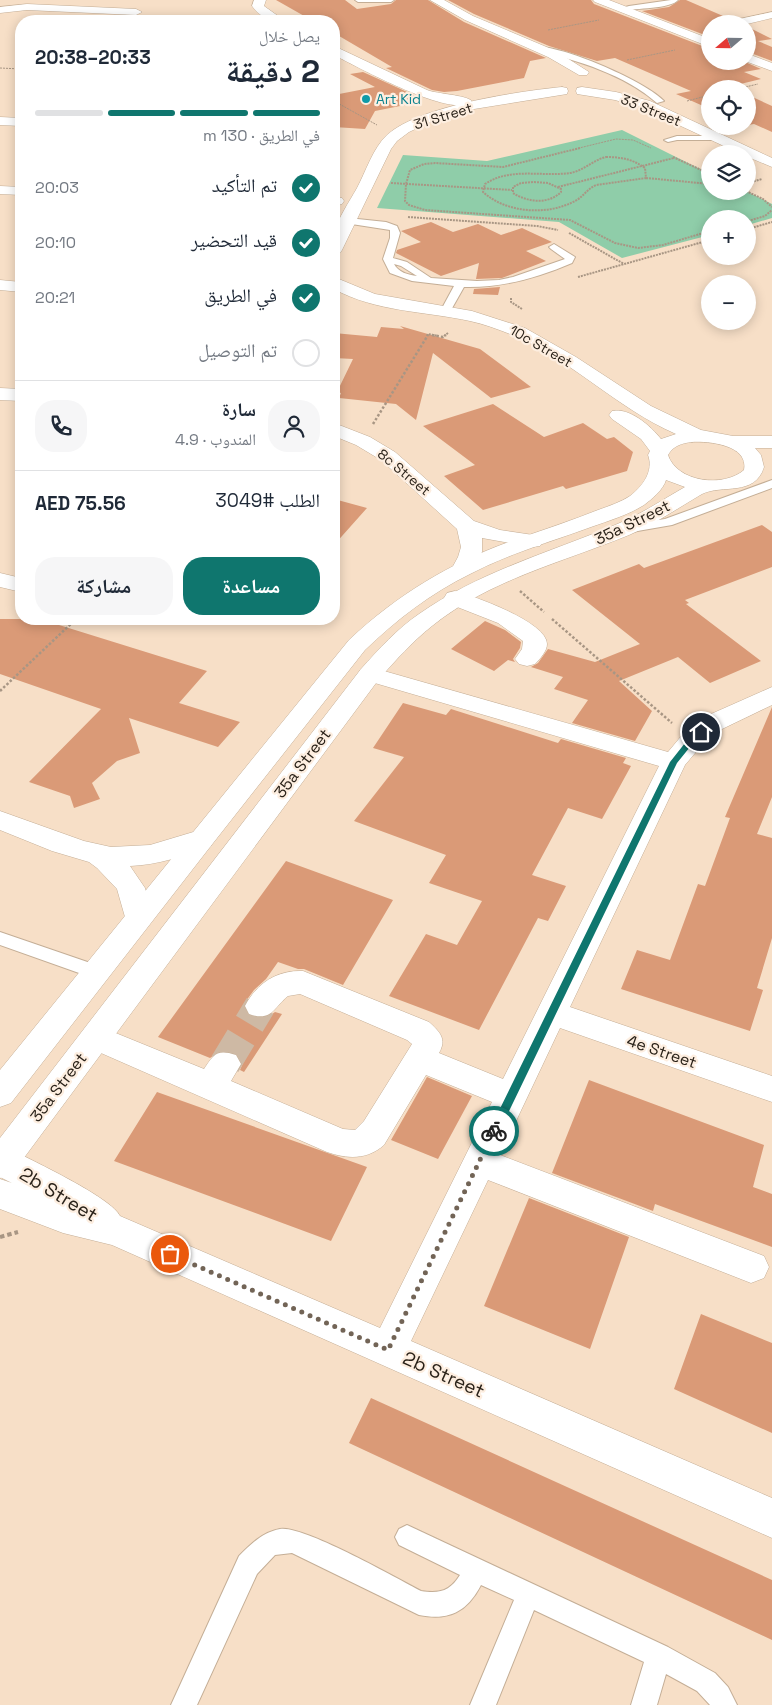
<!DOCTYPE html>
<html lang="ar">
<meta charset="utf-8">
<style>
body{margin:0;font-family:"Space Grotesk","Noto Naskh Arabic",sans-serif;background:#f6f6f7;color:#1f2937;direction:rtl;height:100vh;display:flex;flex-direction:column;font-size:19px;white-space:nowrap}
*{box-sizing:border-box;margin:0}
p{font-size:16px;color:#747a83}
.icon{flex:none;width:28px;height:28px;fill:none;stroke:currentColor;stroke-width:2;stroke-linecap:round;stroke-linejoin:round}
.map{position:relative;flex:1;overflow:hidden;direction:ltr}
.sheet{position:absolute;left:15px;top:15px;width:325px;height:610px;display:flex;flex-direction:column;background:#fff;border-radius:20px;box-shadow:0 2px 12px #0003;direction:rtl}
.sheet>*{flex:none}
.needle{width:32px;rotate:250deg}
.buttons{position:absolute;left:701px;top:15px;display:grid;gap:10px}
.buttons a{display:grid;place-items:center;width:55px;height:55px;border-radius:50%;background:#fff;box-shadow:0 2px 12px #0003;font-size:25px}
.pin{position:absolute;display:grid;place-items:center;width:42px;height:42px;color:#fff;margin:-21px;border:2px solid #fff;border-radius:50%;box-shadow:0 1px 5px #0007}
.courier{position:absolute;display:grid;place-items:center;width:50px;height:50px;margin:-25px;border:4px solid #0f766e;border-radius:50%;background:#fff;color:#222;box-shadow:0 1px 6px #0007}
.overview em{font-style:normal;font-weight:700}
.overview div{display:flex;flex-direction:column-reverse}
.overview{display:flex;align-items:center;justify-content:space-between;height:85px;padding:0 20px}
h1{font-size:32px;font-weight:700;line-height:38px}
.bar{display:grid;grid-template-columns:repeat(4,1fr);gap:8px 5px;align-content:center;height:60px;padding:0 20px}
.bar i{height:6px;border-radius:4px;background:#e0e1e3}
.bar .selected{background:#0f766e}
.bar p{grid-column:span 4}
.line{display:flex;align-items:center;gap:12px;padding:0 20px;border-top:1px solid #e0e1e3}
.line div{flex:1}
.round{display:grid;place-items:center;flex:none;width:52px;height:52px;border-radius:20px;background:#f6f6f7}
ol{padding:0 20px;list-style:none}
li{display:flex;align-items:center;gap:15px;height:55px}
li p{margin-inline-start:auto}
li .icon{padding:5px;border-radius:50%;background:#0f766e;color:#fff;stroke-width:4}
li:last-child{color:#747a83}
li i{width:28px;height:28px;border:2px solid #e0e1e3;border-radius:50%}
.primary-button{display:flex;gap:10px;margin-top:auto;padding:10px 20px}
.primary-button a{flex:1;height:58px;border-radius:20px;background:#0f766e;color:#fff;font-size:20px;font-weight:700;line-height:58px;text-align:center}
.primary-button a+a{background:#f6f6f7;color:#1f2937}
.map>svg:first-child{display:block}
.green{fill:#8fcda9}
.building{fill:#da9a77}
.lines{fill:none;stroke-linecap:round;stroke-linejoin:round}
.street-tunnel{stroke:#ceb9a4;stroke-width:31;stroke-dasharray:31 16;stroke-linecap:butt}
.lane-casing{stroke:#c4ae96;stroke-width:2}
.street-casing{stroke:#c4ae96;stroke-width:1}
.secondary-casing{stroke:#c4ae96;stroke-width:1}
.path-far3{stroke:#a89684;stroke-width:1;stroke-dasharray:2 1;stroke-linecap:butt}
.path-far2{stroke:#a89684;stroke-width:2;stroke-dasharray:2 1;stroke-linecap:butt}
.path-far1{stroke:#a89684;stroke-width:2.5;stroke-dasharray:2.5 2;stroke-linecap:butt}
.path{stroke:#a89684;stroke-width:4;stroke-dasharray:4.5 3;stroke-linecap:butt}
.lane{fill:#fff;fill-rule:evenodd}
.street{fill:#fff;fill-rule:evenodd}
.secondary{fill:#fff;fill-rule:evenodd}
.route{fill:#0f766e}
.done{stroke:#726456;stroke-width:5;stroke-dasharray:0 9}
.culture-dot{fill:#0f9aa8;stroke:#fdeee0;stroke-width:2}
.labels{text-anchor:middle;stroke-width:4.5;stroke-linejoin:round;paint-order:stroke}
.far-culture-label{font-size:14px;fill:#0d838f;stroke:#fdeee0;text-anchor:start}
.far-street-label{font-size:14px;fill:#2a2219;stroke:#fdeee0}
.street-label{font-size:16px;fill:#2a2219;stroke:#fdeee0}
.near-street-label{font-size:19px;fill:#2a2219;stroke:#fdeee0}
</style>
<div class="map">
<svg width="772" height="1705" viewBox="0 0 772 1705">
<rect width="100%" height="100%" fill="#f7dfc7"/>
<path class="green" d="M622,130L710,174V191H746L772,204V218L748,225V219H710V235L622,258L559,222L377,208L403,155L487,161Z"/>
<path class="building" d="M276,0H345L357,9L391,4L396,0H428L464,22L546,58L530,61L524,78L457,91L444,92L432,90L386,68L392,67L334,33V21H313Z
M448,0H591L594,4L710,49V61H743L761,69L744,72L761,79L728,87L733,89H710V109L676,94L691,91L615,58L597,61L549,46L474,14Z
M680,0H686L730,19L725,20L721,24H710V37L642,11L669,7Z
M748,27L772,39L758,41L772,47V61L748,52Z
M363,72L416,96L405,105L375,111L365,129L334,127V95L375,87L350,74Z
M748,95L772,106V132L754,124L748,125Z
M431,222L453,232L478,224L501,235L522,228L552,242L526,251L546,261L502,278L476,279L479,263L441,276L396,253L397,250L421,242L401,231Z
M500,287L498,295L473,294L474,289Z
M400,326L480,349L531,387L491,398L433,353L416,420L396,404L339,398L341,393L337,392L353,359L334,358V333L377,337L381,327L404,329Z
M493,404L544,437L583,423L607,439L614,437L633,452L627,471L566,489L563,486L483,510L444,476L475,465L423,426Z
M334,499L367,508L334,545Z
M762,525L772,532V567L685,600L689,603L686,604L761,661L710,683L678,657L619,681L652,711L635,741L572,723L588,700L554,689L563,677L531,667L538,663L548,649L595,662L640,644L572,590L639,564L644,568Z
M0,619H66L59,625L207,671L179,703L240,722L218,747L129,718L140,753L117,761L92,783L100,799L74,808L70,796L29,782L101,709L0,674Z
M485,621L505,630L521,642L520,648L513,659L515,662L508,660L494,671L451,649Z
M403,703L446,715L451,709L558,743L561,739L626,758L623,763L631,766L602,819L568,808L532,875L566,886L548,921L538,918L479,1030L389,996L426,934L457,945L482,901L429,883L446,855L354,821L404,757L373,748Z
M772,707V797L757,834L772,838V938L757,988L763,990L750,1031L621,989L637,950L670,960L698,884L705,886L730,818L725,817Z
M286,861L393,900L343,985L304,969H298L278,962L266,979L254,990L243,1005L247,1015L256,1018L268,1017L275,1012L282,1014L244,1072L240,1070L243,1063L236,1053L220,1051L210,1058L158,1037Z
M427,1077L472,1096L438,1159L391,1140Z
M589,1080L764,1145L753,1187L772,1194V1247L655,1204L653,1211L640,1206L552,1173Z
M157,1092L367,1167L331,1241L114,1161Z
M529,1198L629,1237L590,1349L484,1306Z
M701,1314L772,1343V1433L674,1389Z
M371,1398L772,1580V1640L349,1443Z"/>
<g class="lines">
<path class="street-tunnel" d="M225,1064L260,1006"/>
<g class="lane-casing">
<path id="lane" d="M355,0H394L391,2H358Z
M671,0H678C671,9 635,8 622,11L619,9L629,6Z
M537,47C562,45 647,82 664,101L657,103C625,75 578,60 537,51Z
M677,136H718L722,138L718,140H677L668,142L664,140Z
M348,218L386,222L397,226L400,233L393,258L407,262L431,278L477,281L499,280L513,277L565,259L551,249L549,247L554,244L575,257L572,263C537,278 502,288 464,287L451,310L446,313L441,310L454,286L412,281L390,273L383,259L390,238V230L345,223V219ZM394,264L401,266L417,276C408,275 398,272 394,264Z
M772,480V488L672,525L626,533L620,529L626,525L665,519Z
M0,932L102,967L105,972L102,977L96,979L0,945Z
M407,1525L668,1647L715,1673L728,1687L737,1705H710L697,1691L666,1674L657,1705H631L644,1662L534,1610L496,1705H470L514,1600L481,1585C467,1612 449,1621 419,1615L292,1553L275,1555L257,1574L197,1705H171L239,1556C251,1544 263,1532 280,1529C303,1525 396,1578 421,1591C440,1594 450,1591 460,1575L399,1545L395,1537L399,1529Z"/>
</g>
<g class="street-casing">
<path id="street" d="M254,0H266L264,6L285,21C270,21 261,18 252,6Z
M593,0H609L710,39V47L595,2Z
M27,4L136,9L142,12L136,15L27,10L0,13V7Z
M772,12V18L747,24H723L725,22Z
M334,46L427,90C437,94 466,95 472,101C455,121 354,65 334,55Z
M748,54L772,63V71L745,61H748Z
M0,117L21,118V126L0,125Z
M0,186L21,187V195L0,194Z
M334,197L342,198L344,201L342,204L334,206Z
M0,388L21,389V401L0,400Z
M334,423L370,437L395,452L474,521L500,530L540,536L543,541L540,546L532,547L482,538V552L471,573L463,575L455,573L452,568L458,557L461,547L457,529L381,460L356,445L334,436Z
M0,573L21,578V592L0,587Z
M455,591C474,596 547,622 547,644C547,651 540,659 535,664L527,666L519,664L515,659L522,649L523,641L498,623L447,603L444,598L447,593Z
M370,667L668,752L683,734L702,718L772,687V705L720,730L701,746L685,765L570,1007L772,1076V1102L560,1028L500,1155L764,1256L769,1267L764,1278L751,1283L488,1180L411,1341L772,1498V1538L112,1245L63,1233L0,1209V1179L12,1183L0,1177V1146L12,1150C33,1161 112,1198 120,1216L380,1328L492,1102L426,1075L384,1145C367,1160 347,1159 327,1152L85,1046L80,1037L85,1028L96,1025L204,1069C214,1054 217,1049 236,1055L241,1064L231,1081L343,1129L355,1130L364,1121L412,1044L407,1040L300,994L288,996C273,1008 272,1022 249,1014L245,1006C257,983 277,970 303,971L429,1022C440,1032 447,1039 439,1053L503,1079L659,766L361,679L358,674L361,669Z
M0,811L84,841L111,847L150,845L200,830L210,833L214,840L210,847C184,856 157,865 130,866L145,888L153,917L149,925L139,928L129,925L125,917L117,889L97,868L89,862L52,851L0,830Z"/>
</g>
<g class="secondary-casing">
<path id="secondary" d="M430,0H444L473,16L556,51L589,72L587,75H579L548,57L465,20Z
M562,87L567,88L568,91L567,94L474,109L428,123L409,132L397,141L391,149L342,250L340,253L334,255C334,248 332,239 334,232C339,217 349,202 357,188C366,171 373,148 387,135C418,106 520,91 562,87Z
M582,87L616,92L650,101L772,158V167L748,157V154H741L640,107L615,100L577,94L576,91L577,88Z
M334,277L375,294L472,311L525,328L576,357L651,406L701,430L733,436H772V448H755L761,455L764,467C755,497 722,484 702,494C678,508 655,524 629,535C563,562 489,580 432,626C412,642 396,660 379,679L12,1174L0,1178V1138L361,669C379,649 397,629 419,614C479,572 548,553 615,525C640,515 662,500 685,487L666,480C663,490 652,499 644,505C628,515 608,521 591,527C550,542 508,554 470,574C431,593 396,620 365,650L210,847L11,1103L0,1107V1070L349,640C399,593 455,560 520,538C546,529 573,520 598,510C609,506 621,502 630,496C643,486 654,471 648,455L650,451L641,439L612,419L609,415L612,411C629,407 651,426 661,439L676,434C616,408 570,358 510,334C497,329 484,324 470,321C424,311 376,312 334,289ZM692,442C709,441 749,445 744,470C723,488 677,482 668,455C673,446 682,443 692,442Z
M0,280L21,282V292L0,290Z"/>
</g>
<path class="path-far3" d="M548,30L599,20
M627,60L675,50
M0,68L21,69
M737,89L758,84
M334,101L377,125
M687,101L710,95
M575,149L616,139L633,140L651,148"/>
<path class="path-far2" d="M580,148L503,167L435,163L424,164L410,170L406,184L405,201L409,205L425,210L570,220L615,243L638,248L663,245L710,231
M606,157C620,157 633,159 645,168L646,178L596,185C587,189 583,197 575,201C547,216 506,213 483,192L485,184C510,167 542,177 570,173C583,171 593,160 606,157Z
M673,157L710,174
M646,178L710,184
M534,182L548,183L561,189V192C548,205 527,202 513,193V187L521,183Z
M391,183L512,190
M748,183L762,179
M558,187L674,158
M746,191L763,199L772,207
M408,217L537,226L558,230
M748,221L765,216L772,210
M748,229L772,222
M569,233L624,264
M578,277L710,240
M511,298V302L522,309
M427,336L428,334L438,336
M444,336L448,333"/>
<path class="path-far1" d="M432,335L443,337L446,335
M373,424L428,335
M520,591L544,612
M552,619L672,723
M0,691L76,619"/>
<path class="path" d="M0,1237L18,1232"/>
<use href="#lane" class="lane"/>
<use href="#street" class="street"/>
<use href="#secondary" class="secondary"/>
</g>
<path class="route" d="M699,730L705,732L694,742L677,763L498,1134H491L489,1131L670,762L689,738Z"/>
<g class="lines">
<path class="done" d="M170,1254L388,1350L494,1131"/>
</g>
<circle class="culture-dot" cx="366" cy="99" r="5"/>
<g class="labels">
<g class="far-culture-label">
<text x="376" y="104">Art Kid</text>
</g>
<g class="far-street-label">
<text transform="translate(651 110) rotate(22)" y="5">33 Street</text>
<text transform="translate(443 116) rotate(-17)" y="5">31 Street</text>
<text transform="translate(541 346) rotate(30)" y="5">10c Street</text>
<text transform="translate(404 472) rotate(40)" y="5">8c Street</text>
</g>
<g class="street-label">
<text transform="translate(632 522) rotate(-26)" y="6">35a Street</text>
<text transform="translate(302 763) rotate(-53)" y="6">35a Street</text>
<text transform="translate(662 1051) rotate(19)" y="6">4e Street</text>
<text transform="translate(58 1087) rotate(-53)" y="6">35a Street</text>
</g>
<g class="near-street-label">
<text transform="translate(59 1194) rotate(31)" y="7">2b Street</text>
<text transform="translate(444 1374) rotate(24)" y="7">2b Street</text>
</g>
</g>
</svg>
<div class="buttons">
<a><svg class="needle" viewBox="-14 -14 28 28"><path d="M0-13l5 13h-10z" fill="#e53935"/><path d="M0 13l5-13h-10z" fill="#747a83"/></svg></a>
<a><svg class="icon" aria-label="locate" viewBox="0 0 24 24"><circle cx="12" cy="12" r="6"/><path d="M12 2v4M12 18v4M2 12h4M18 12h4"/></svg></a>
<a><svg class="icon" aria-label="layers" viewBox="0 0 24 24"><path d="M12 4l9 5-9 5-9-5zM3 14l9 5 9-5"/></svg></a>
<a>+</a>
<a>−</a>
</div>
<div class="pin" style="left:170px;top:1254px;background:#ea580c"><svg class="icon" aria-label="bag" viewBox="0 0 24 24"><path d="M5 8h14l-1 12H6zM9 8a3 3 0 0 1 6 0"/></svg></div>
<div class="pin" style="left:701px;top:732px;background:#1f2937"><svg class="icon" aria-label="home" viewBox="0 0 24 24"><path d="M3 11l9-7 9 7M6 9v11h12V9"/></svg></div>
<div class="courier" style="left:494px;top:1131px"><svg class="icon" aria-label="bike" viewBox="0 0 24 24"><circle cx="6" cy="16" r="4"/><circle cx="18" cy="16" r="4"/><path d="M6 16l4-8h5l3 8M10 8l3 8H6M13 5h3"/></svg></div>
<section class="sheet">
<div class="overview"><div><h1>2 دقيقة</h1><p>يصل خلال</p></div><em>20:33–20:38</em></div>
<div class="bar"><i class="selected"></i><i class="selected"></i><i class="selected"></i><i></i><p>في الطريق · 130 m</p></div>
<ol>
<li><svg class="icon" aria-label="check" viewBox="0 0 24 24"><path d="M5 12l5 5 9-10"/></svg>تم التأكيد<p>20:03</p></li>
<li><svg class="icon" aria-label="check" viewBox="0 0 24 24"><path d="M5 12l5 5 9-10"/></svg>قيد التحضير<p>20:10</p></li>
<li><svg class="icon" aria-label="check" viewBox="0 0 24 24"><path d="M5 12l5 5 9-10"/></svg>في الطريق<p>20:21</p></li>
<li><i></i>تم التوصيل</li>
</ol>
<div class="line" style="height:90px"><a class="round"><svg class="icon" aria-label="person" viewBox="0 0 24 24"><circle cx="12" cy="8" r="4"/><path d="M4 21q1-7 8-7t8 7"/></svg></a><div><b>سارة</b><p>المندوب · 4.9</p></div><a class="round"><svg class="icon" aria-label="phone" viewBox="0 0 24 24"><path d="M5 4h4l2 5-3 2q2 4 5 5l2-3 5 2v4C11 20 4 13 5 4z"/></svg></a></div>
<div class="line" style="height:65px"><div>الطلب #3049</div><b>AED 75.56</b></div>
<div class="primary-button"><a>مساعدة</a><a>مشاركة</a></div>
</section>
</div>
